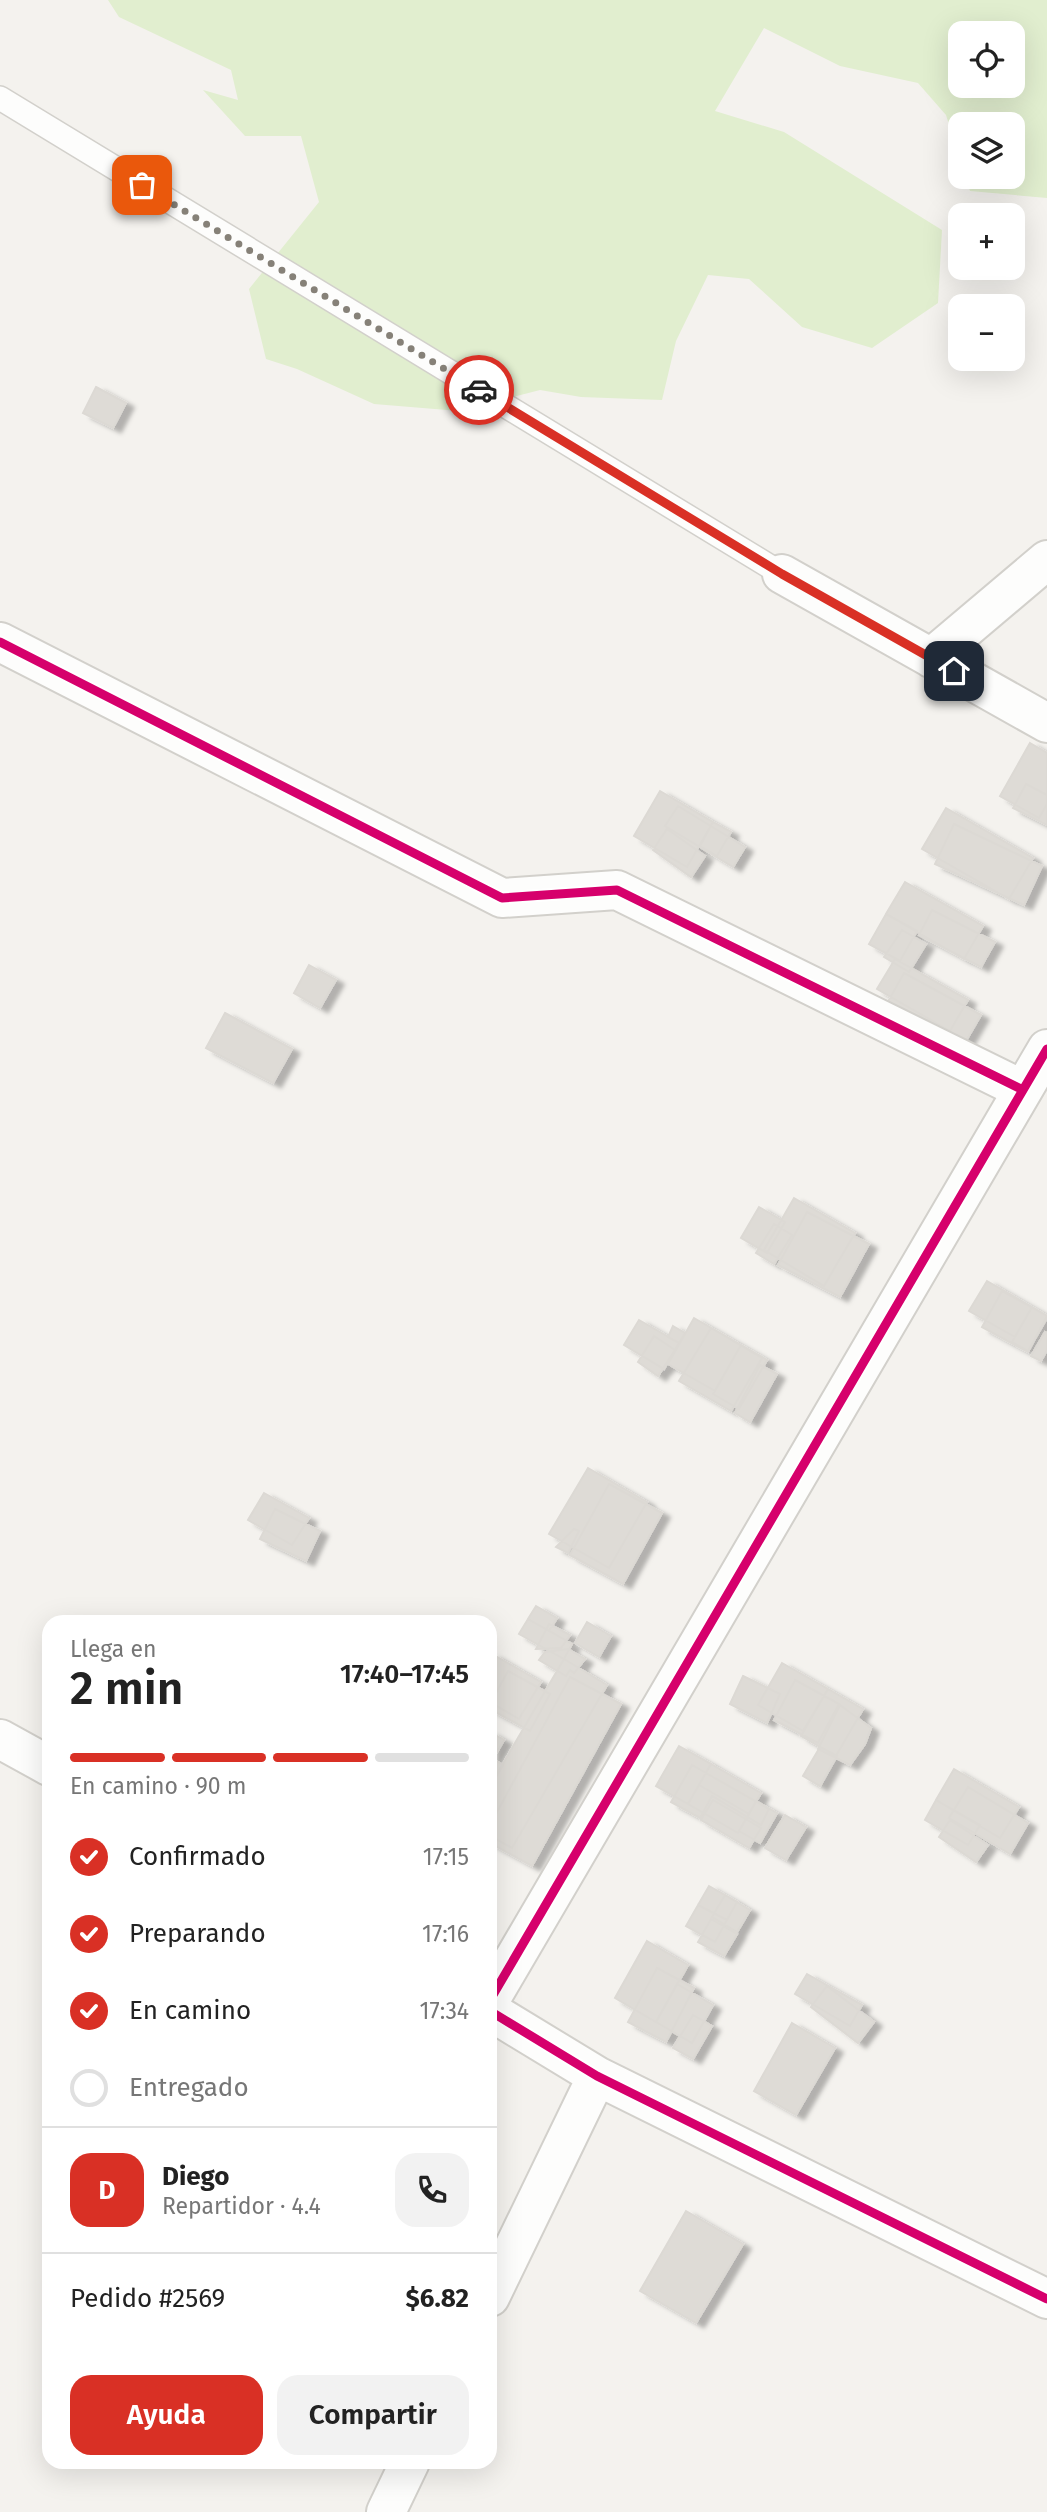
<!DOCTYPE html>
<html lang="es">
<meta charset="utf-8">
<style>
body{margin:0;font-family:"Fira Sans",sans-serif;background:#f2f2f2;color:#222;height:100vh;display:flex;flex-direction:column;font-size:26px;white-space:nowrap}
*{box-sizing:border-box;margin:0}
p{font-size:23px;color:#767676}
.icon{flex:none;width:38px;height:38px;fill:none;stroke:currentColor;stroke-width:2;stroke-linecap:round;stroke-linejoin:round}
.map{position:relative;flex:1;overflow:hidden}
.panel{position:absolute;left:42px;top:1615px;width:455px;height:854px;display:flex;flex-direction:column;background:#fff;border-radius:21px;box-shadow:0 7px 28px #0002}
.panel>*{flex:none}
.fabs{position:absolute;left:948px;top:21px;display:grid;gap:14px}
.fabs a{display:grid;place-items:center;width:77px;height:77px;border-radius:14px;background:#fff;box-shadow:0 7px 28px #0002;font-size:35px}
.pin{position:absolute;display:grid;place-items:center;width:60px;height:60px;color:#fff;margin:-30px;border-radius:14px;box-shadow:0 4px 10px #0006}
.courier{position:absolute;display:grid;place-items:center;width:70px;height:70px;margin:-35px;border:5px solid #d93025;border-radius:50%;background:#fff;color:#222;box-shadow:0 2px 9px #0007}
.head em{font-style:normal;font-weight:600}
.head div{display:flex;flex-direction:column-reverse}
.head{display:flex;align-items:center;justify-content:space-between;height:119px;padding:0 28px}
h1{font-size:46px;font-weight:600;line-height:52px}
.bar{display:grid;grid-template-columns:repeat(4,1fr);gap:10px 7px;align-content:center;height:84px;padding:0 28px}
.bar i{height:9px;border-radius:5px;background:#e0e0e0}
.bar .current{background:#d93025}
.bar p{grid-column:span 4}
.line{display:flex;align-items:center;gap:18px;padding:0 28px;border-top:2px solid #e0e0e0}
.line div{flex:1}
.round{display:grid;place-items:center;flex:none;width:74px;height:74px;border-radius:21px;background:#f2f2f2}
ol{padding:0 28px;list-style:none}
li{display:flex;align-items:center;gap:21px;height:77px}
li p{margin-inline-start:auto}
li .icon{padding:7px;border-radius:50%;background:#d93025;color:#fff;stroke-width:4}
li:last-child{color:#767676}
li i{width:38px;height:38px;border:4px solid #e0e0e0;border-radius:50%}
.cta{display:flex;gap:14px;margin-top:auto;padding:14px 28px}
.cta a{flex:1;height:80px;border-radius:21px;background:#d93025;color:#fff;font-size:28px;font-weight:600;line-height:80px;text-align:center}
.cta a+a{background:#f2f2f2;color:#222}
.map>svg:first-child{display:block}
.green{fill:#e1eecf;fill-rule:evenodd}
.building{fill:#dedbd6;stroke:#dcd9d4;stroke-width:2;filter:url(#shadow)}
.lines{fill:none;stroke-linecap:round;stroke-linejoin:round}
.service-casing{stroke:#d2d0cb;stroke-width:26}
.minor-casing{stroke:#d2d0cb;stroke-width:42}
.service{stroke:#fdfdfc;stroke-width:23}
.minor{stroke:#fdfdfc;stroke-width:38}
.cycleway-casing{stroke:#fff;stroke-width:13}
.cycleway{stroke:#d6006c;stroke-width:9}
.done{stroke:#868178;stroke-width:7;stroke-dasharray:0 12.6}
.route{stroke:#d93025;stroke-width:9}
</style>
<div class="map">
<svg width="1047" height="2512" viewBox="0 0 1047 2512">
<defs>
<filter id="shadow"><feDropShadow dx="8" dy="4.5" stdDeviation="2" flood-color="#0004"/></filter>
</defs>
<rect width="100%" height="100%" fill="#f4f2ee"/>
<path class="green" d="M108,0H1047V198L970,191L965,177H1013V124H961V163L946,115L918,83L840,66L764,28L715,111L784,132L942,230L938,303L872,348L802,327L749,279L708,275L676,341L662,400L581,397L540,390L459,411L374,404L297,369L266,359L249,289L319,202L301,136H245L203,90L238,100L231,70L119,17ZM961,33H1013V86H961Z"/>
<path class="building" d="M96,387L126,403L113,428L83,413Z
M1030,743L1047,753V804L1039,818L1000,796Z
M1026,784L1047,795V825L1013,808Z
M660,791L713,822L687,867L634,836Z
M678,806L745,847L733,867L665,826Z
M946,808L1033,858L1009,899L922,849Z
M713,822L731,832L717,856L700,846Z
M954,824L1042,866L1024,905L935,864Z
M667,829L705,856L691,877L653,850Z
M905,882L983,926L964,959L886,914Z
M932,910L995,942L981,967L919,935Z
M886,914L917,931L900,961L869,944Z
M902,930L926,944L909,972L884,957Z
M895,959L968,1000L950,1031L877,989Z
M309,965L336,980L320,1008L294,993Z
M904,973L981,1015L963,1046L886,1005Z
M225,1013L292,1049L273,1083L206,1048Z
M794,1198L855,1233L824,1286L764,1250Z
M759,1207L785,1222L767,1253L741,1238Z
M807,1212L869,1244L840,1297L778,1265Z
M774,1224L792,1235L774,1264L756,1253Z
M987,1281L1032,1307L1015,1337L969,1311Z
M1002,1291L1047,1316L1028,1352L982,1327Z
M1032,1307L1047,1316V1318L1028,1351L1012,1342Z
M694,1318L741,1345L715,1391L668,1364Z
M639,1320L679,1343L664,1369L624,1345Z
M673,1326L685,1333L679,1343L668,1337Z
M711,1328L762,1358L731,1411L679,1381Z
M1045,1332L1047,1333V1350L1041,1361L1031,1356Z
M654,1336L675,1350L658,1376L638,1362Z
M741,1345L767,1360L739,1409L713,1394Z
M760,1365L777,1374L750,1422L735,1413Z
M588,1468L647,1502L609,1568L549,1534Z
M609,1484L662,1513L623,1584L570,1555Z
M264,1493L309,1518L292,1545L248,1520Z
M275,1509L320,1531L306,1561L260,1539Z
M574,1529L579,1531L568,1553L556,1547Z
M536,1606L557,1618L549,1631L528,1619Z
M528,1619L572,1644L564,1659L519,1634Z
M587,1622L611,1636L599,1657L575,1643Z
M549,1624L570,1635L561,1648L536,1649Z
M568,1649L585,1659L574,1673L570,1670L566,1676L539,1660L545,1652Z
M492,1654L541,1682L519,1719L490,1702V1657Z
M564,1659L607,1685L512,1848L490,1836V1786Z
M782,1663L828,1689L803,1731L758,1705Z
M508,1671L550,1694L530,1731L490,1709V1704Z
M743,1676L780,1694L767,1723L730,1704Z
M570,1677L621,1704L532,1866L490,1843V1825Z
M795,1680L839,1704L818,1743L774,1720Z
M828,1689L863,1709L836,1756L801,1736Z
M840,1705L871,1728L865,1744L850,1765L818,1749Z
M490,1732L504,1740L490,1764Z
M679,1746L711,1764L688,1804L656,1786Z
M820,1747L837,1756L820,1786L803,1776Z
M490,1757L503,1765L490,1787Z
M711,1764L761,1793L749,1814L699,1785Z
M692,1765L769,1809L761,1825L712,1796L700,1818L671,1802Z
M954,1769L1019,1807L1000,1838L936,1800Z
M699,1785L749,1814L738,1833L688,1804Z
M968,1787L1028,1823L1010,1854L949,1818Z
M713,1800L761,1828L749,1848L701,1820Z
M936,1800L980,1825L968,1845L925,1820Z
M756,1801L777,1813L760,1843L739,1831Z
M785,1815L806,1827L786,1860L765,1848Z
M950,1820L988,1845L976,1862L939,1837Z
M709,1886L737,1902L727,1920L698,1905Z
M725,1895L750,1910L737,1932L712,1917Z
M698,1905L727,1920L715,1942L686,1926Z
M711,1919L737,1934L724,1956L698,1942Z
M647,1941L688,1965L656,2022L615,1998Z
M657,1968L694,1988L666,2042L628,2022Z
M807,1974L862,2005L850,2026L795,1994Z
M677,1984L713,2005L692,2043L656,2022Z
M827,1986L874,2022L858,2043L811,2007Z
M693,2015L712,2026L693,2059L673,2048Z
M792,2023L835,2048L796,2115L754,2091Z
M686,2211L743,2244L696,2323L640,2291Z"/>
<g class="lines">
<g class="service-casing">
<path id="service" d="M0,98L782,574"/>
</g>
<g class="minor-casing">
<path id="minor" d="M782,574L1047,723
M0,642L502,898L617,890L1021,1089
M931,658L1047,560
M0,1739L49,1766
M490,2000L1047,1049
M490,2011L597,2076L1047,2299
M490,2297L597,2076
M386,2512L410,2462"/>
</g>
<use href="#service" class="service"/>
<use href="#minor" class="minor"/>
<g class="cycleway-casing">
<path id="cycleway" d="M0,642L502,898L617,890L1021,1089
M490,2000L1047,1049
M490,2011L597,2076L1047,2299"/>
</g>
<use href="#cycleway" class="cycleway"/>
</g>
<g class="lines">
<path class="done" d="M142,185L479,390"/>
<path class="route" d="M479,390L782,574L954,671"/>
</g>
</svg>
<div class="fabs">
<a><svg class="icon" aria-label="locate" viewBox="0 0 24 24"><circle cx="12" cy="12" r="6"/><path d="M12 2v4M12 18v4M2 12h4M18 12h4"/></svg></a>
<a><svg class="icon" aria-label="layers" viewBox="0 0 24 24"><path d="M12 4l9 5-9 5-9-5zM3 14l9 5 9-5"/></svg></a>
<a>+</a>
<a>−</a>
</div>
<div class="pin" style="left:142px;top:185px;background:#ea580c"><svg class="icon" aria-label="bag" viewBox="0 0 24 24"><path d="M5 8h14l-1 12H6zM9 8a3 3 0 0 1 6 0"/></svg></div>
<div class="pin" style="left:954px;top:671px;background:#1f2937"><svg class="icon" aria-label="home" viewBox="0 0 24 24"><path d="M3 11l9-7 9 7M6 9v11h12V9"/></svg></div>
<div class="courier" style="left:479px;top:390px"><svg class="icon" aria-label="car" viewBox="0 0 24 24"><path d="M5 17H2v-5l4-1 3-4h7l3 4 3 1v5h-3M9 17h6M6 11h13"/><circle cx="7" cy="17" r="2"/><circle cx="17" cy="17" r="2"/></svg></div>
<section class="panel">
<div class="head"><div><h1>2 min</h1><p>Llega en</p></div><em>17:40–17:45</em></div>
<div class="bar"><i class="current"></i><i class="current"></i><i class="current"></i><i></i><p>En camino · 90 m</p></div>
<ol>
<li><svg class="icon" aria-label="check" viewBox="0 0 24 24"><path d="M5 12l5 5 9-10"/></svg>Confirmado<p>17:15</p></li>
<li><svg class="icon" aria-label="check" viewBox="0 0 24 24"><path d="M5 12l5 5 9-10"/></svg>Preparando<p>17:16</p></li>
<li><svg class="icon" aria-label="check" viewBox="0 0 24 24"><path d="M5 12l5 5 9-10"/></svg>En camino<p>17:34</p></li>
<li><i></i>Entregado</li>
</ol>
<div class="line" style="height:126px"><b class="round" style="background:#d93025;color:#fff">D</b><div><b>Diego</b><p>Repartidor · 4.4</p></div><a class="round"><svg class="icon" aria-label="phone" viewBox="0 0 24 24"><path d="M5 4h4l2 5-3 2q2 4 5 5l2-3 5 2v4C11 20 4 13 5 4z"/></svg></a></div>
<div class="line" style="height:91px"><div>Pedido #2569</div><b>$6.82</b></div>
<div class="cta"><a>Ayuda</a><a>Compartir</a></div>
</section>
</div>
